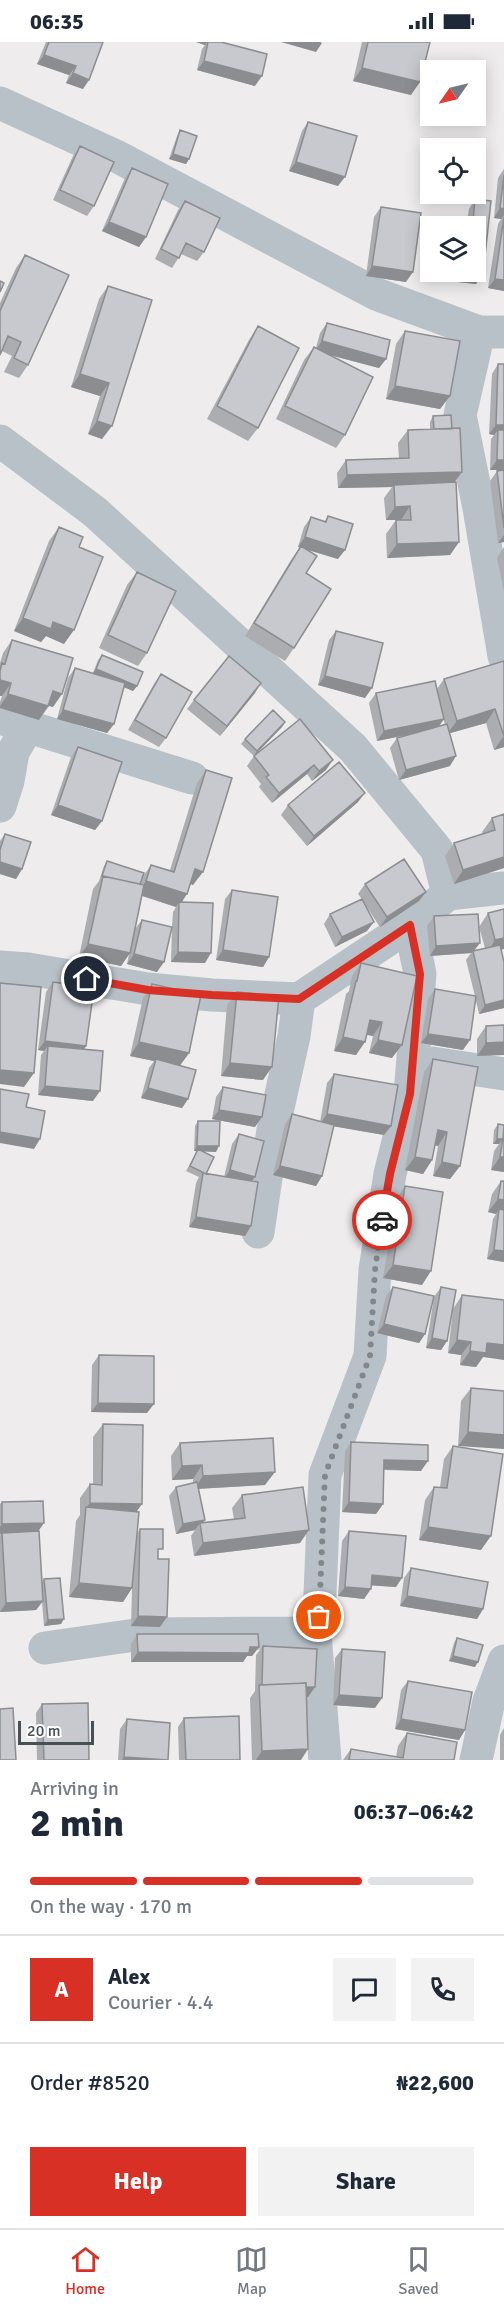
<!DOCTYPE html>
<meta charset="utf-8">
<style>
body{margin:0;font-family:Signika,sans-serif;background:#f2f2f3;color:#1f2937;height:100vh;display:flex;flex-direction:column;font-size:22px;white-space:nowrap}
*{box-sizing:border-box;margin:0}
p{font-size:20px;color:#747a83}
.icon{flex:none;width:33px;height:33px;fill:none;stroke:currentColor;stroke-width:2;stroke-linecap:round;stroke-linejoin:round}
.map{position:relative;height:1718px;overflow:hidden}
.panel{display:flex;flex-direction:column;background:#fff;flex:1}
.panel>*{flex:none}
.needle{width:39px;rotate:236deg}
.tools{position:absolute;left:420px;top:18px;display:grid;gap:12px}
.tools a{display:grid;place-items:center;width:66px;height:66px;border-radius:0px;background:#fff;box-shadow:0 3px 15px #0003;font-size:30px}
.scale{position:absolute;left:18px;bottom:15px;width:76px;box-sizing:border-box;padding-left:6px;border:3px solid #465057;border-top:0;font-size:16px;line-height:21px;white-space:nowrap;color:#465057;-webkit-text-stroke:4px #fff;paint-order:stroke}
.pin{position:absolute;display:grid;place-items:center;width:51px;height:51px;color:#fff;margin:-26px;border:3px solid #fff;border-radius:50%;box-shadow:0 2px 6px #0007}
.courier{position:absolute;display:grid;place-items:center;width:60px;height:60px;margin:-30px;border:4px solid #d93025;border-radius:50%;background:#fff;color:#222;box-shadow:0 2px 8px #0007}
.headline em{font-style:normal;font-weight:700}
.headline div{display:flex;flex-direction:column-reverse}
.headline{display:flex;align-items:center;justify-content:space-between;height:102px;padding:0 30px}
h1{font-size:39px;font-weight:700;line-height:45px}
.bar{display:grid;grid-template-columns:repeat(4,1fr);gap:9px 6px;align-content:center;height:72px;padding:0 30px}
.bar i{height:8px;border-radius:4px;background:#e0e1e3}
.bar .on{background:#d93025}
.bar p{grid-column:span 4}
.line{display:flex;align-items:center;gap:15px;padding:0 30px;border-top:2px solid #e0e1e3}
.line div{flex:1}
.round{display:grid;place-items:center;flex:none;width:63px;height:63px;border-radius:0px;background:#f2f2f3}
.action{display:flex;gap:12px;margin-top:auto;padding:12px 30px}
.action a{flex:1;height:69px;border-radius:0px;background:#d93025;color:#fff;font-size:24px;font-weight:700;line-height:69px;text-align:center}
.action a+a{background:#f2f2f3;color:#1f2937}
.status{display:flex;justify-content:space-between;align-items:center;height:42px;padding:0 30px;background:#fff;direction:ltr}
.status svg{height:16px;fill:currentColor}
.tab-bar{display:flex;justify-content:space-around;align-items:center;height:84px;border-top:2px solid #e0e1e3;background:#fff;font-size:16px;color:#747a83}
.tab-bar a{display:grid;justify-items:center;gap:3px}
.tab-bar .on{color:#d93025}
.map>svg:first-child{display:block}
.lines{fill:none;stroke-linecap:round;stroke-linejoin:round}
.minor{stroke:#b8c1c7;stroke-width:33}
.wall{fill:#abadb1;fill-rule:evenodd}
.shaded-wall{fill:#8b8d90}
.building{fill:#c7c9ce;stroke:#8b8d90;stroke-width:1.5}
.done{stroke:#81878b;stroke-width:6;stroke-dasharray:0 10.8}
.route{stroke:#d93025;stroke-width:8}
</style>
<div class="status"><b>06:35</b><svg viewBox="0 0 49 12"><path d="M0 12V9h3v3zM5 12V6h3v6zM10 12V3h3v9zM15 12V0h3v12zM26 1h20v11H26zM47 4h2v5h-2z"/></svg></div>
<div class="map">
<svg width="504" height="1718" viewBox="0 0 504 1718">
<rect width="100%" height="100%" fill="#eeecec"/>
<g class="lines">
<path class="minor" d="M0,61L118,115L376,252L479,290H504
M479,290L460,373L479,466L504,614
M0,399L95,470L353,706L437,808L448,852L504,846
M0,676L192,736
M0,764L8,739L13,710L28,684
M0,925L28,927L148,947L212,953L299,957L410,883L448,852
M432,1021L504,1032
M258,1190L273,1088L294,994L299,957
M45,1606L142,1592L315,1591
M325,1718L315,1591L319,1575L325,1433L370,1314L375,1228L390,1132L410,1052L420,932L410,883
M476,1718L489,1659L504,1619"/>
</g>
<path class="wall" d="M46,0H103L83,47L66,41L69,33L37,22Z
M196,0H221L255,44L197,28L202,7L205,3Z
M362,0H430L411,53L353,39Z
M308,80L338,144L289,129L302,89Z
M180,88L189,117L186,122L169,117L177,94Z
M80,104L94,164L87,174L53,158L73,114Z
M132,126L146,195L139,205L102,189L125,136Z
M504,127V249L488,246L498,182L501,177L494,176L498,136Z
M475,157L476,242L430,237L431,230H476V184H437L443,175L467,178L469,167Z
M185,159L204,210L197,219L181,212L172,226L155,217L178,168Z
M381,165L406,240L366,234L374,175Z
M25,213L28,323L19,336L4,330L12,314L2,309L0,313V261L16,226Z
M108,244L152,258L102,397L88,392L100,354L71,345L99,257Z
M327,281L386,317L379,326L329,313L345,393L336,406L276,377L304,318L314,305L316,306L320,291Z
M258,284V386L248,399L207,377L249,298Z
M405,289L450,354L440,367L386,357L396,302Z
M498,322L504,428H490L491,397L494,393L489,392L492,332Z
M433,374L452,386L462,430L455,440L459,500L450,513L387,516L386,492L396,478H401H386L384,456L392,445L338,446L337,431L346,418L399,416L398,401L408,388L430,387V380Z
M504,428V500L498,501L490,439L497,429Z
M328,474L338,517L305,507L306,531L294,606L285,619L245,594L291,518L300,505H298L304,485L311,475L324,480Z
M59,485L79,505L64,602L46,594L41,600L14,589L49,499Z
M504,505V550L497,516Z
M137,530L147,611L138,624L99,606L127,543Z
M336,589L365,656L318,643L329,598Z
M12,598L53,665L49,664L39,678L0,666V660L2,654H0V621L3,611Z
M102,613L137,644L133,649L124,645L114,682L107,691L57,677L68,636L75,626L93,631L98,618Z
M504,619V705L494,708L486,681L450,691V724L399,738L390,706L397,696L410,692L377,699L369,661L376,651L437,647L444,637ZM443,677L445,682L439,684Z
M161,632L166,696L159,705L128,688L154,642Z
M255,651L220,694L187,667L194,658Z
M300,677L326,728L312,739L307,732L272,761L259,745L261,742L247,724L254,714Z
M285,680L282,685L254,714L241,702L245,697Z
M78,705L102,779L95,788L51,773L71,715Z
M206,728L193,843L191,842L182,860L205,921L171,920L172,886L157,930L127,922L129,912L121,924L79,915L93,847L99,839L104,824L107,819L142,836L151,823L170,828L197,741ZM142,854L176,865L173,870L172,885L142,878L135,887Z
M358,760L307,804L281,773L288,763Z
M504,772V826L454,842L445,814L454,801L483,792L482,790L492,776Z
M5,792L22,827L16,837L0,832V799Z
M365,842L426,850L419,859L380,885L364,861L367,889L335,905L324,882L330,872L362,857L358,852Z
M232,848L269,915L263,925L216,918L225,857Z
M504,867V907H501L504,966L479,972L476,959L463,1008L421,1001L428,957L435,947L475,954L466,918L471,911L430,914L427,884L434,874L479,885L488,871ZM479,885L485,906L475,908Z
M361,921L417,934L392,1016L369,1011L373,994L367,993L356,1013L334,1009L346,952L349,949L352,934Z
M53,940L86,1004L84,1007L93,1059L38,1053L41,1013L44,1009L38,1008L46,950Z
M152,942L189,1011L180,1023L188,1057L182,1066L141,1056L149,1026L154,1019L130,1014L143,956Z
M237,950L263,1038L221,1034L227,963Z
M504,983L477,1014V997L486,984Z
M433,1017L460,1124L450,1137L433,1134L438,1104L435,1103L432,1118L423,1132L405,1128L424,1030Z
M334,1032L391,1084L384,1093L334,1084L322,1134L316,1144L273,1133L285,1082L292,1072L320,1080L327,1041Z
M223,1045L255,1085L212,1077L216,1055Z
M198,1079L216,1110L202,1109L206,1132L224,1135L232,1102L239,1092L252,1139L251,1184L245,1194L189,1185L196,1141L199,1135L186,1129L197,1109H194L195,1084Z
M498,1082L504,1083V1130L491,1128L494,1109L499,1102H493L494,1088Z
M501,1139H504V1220L487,1217L493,1177L496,1172L488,1170L492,1152Z
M405,1144L422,1243L383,1236L396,1157Z
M393,1245L425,1292L419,1301L377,1291L386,1254Z
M441,1245L447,1299L441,1308L426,1306L434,1255Z
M462,1253L483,1315L476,1325L460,1323L461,1313L448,1311L453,1267Z
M99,1313L147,1371L91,1370L92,1323Z
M471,1346L504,1349L458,1404L461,1359Z
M103,1382L136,1470L137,1491L140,1487L158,1514L160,1585L131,1584L132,1546L123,1560L69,1555L76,1479L80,1473V1456L90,1442H93V1395Z
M351,1400L421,1429L384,1428L383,1462L376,1472L342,1470L345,1409Z
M180,1401L265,1443L198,1447L205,1478L203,1481L234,1477L232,1466L242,1453L300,1501L194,1514L191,1494L195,1488L176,1492L169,1454L176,1445L193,1441V1437L172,1438L171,1414Z
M453,1404L481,1508L419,1498L425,1458L434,1445H440L444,1417Z
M2,1460L39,1489L42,1540L44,1537L61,1582L44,1584L42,1560L36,1568L0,1570V1493L1,1492H0V1462Z
M349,1489L396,1545L371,1543L364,1557L338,1554L342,1499Z
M411,1526L483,1567L477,1577L400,1564L404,1536Z
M137,1592L259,1605L252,1614H247L243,1620H131V1602Z
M457,1596L475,1625L449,1619L454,1601Z
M263,1604L315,1645L308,1655H306L301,1718H252L250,1656L255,1649L256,1613Z
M342,1607L375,1666L333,1663L335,1616Z
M408,1639L465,1688L459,1698L395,1687L401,1648Z
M42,1662L89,1718H37L36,1671Z
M184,1676L240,1718H179L178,1685Z
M127,1677L167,1718H118L120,1687Z
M504,1686V1718H500V1693Z
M407,1691L454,1718H343L351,1707L396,1715L398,1704Z"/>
<path class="shaded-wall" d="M196,0H207L205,3Z
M281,0H320L322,1L316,10Z
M44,13L76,24L69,33L37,22Z
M204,19L262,34L255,44L197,28Z
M362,26L420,40L411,53L353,39Z
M73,31L89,38L83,47L66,41Z
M173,112L189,117L186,122L169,117Z
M296,120L345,135L338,144L289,129Z
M500,166L504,167V173L501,177L494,176Z
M109,180L146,195L139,205L102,189Z
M372,224L413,230L406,240L366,234Z
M435,230H456L483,232L476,242L430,237Z
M495,237L504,238V249L488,246Z
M322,299L386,317L379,326L315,309Z
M80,332L109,341L100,354L71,345Z
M395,344L450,354L440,367L386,357Z
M97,379L112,384L102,397L88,392Z
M496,383H504V393L498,388L494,393L489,392Z
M497,418H504V428H490Z
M462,430L452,443H394L392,445L338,446L347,433Z
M410,464L401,478H386L395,465Z
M504,493V500L498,501Z
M305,495L345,508L338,517L298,505Z
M459,500L450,513L387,516L397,502Z
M23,576L53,580L74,588L64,602L46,594L41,600L14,589Z
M96,627L137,644L133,649L92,632Z
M325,634L372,646L365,656L318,643Z
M0,638L11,641L2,654H0Z
M261,641L255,651L220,694L227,684Z
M53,649L62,652L53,665L44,662Z
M8,652L48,664L39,678L0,666V664Z
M495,667L486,681L447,692L457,679Z
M63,668L114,682L107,691L57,677Z
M444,677L437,687L377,699L384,689Z
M285,680L282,685L254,714L257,709Z
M504,694V705L494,708Z
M456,714L450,724L399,738L406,728Z
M333,718L326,728L312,739L319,729Z
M314,723L307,732L272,761L279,751Z
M365,751L358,760L307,804L314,794Z
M58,763L102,779L95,788L51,773Z
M504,815V826L454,842L463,828Z
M0,820L22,827L16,837L0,832Z
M195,827L203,830L193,843L186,840Z
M146,839L187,852L179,864V860L176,865L137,852Z
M426,850L419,859L380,885L387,875Z
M374,880L367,889L335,905L342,895Z
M504,896V907L486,912L495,898Z
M480,901L473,910V909L471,911L430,914L436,904Z
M88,902L130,911L121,924L79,915Z
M223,908L269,915L263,925L216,918Z
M178,910L211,911L205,921L171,920Z
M134,912L164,920L157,930L127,922Z
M504,958V966L479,972L485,963Z
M370,978L382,980L373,994L360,991Z
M428,992L470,998L463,1008L421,1001Z
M343,995L365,1000L356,1013L334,1009Z
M378,998L402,1003L392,1016L369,1011Z
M45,999L86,1004L79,1014L48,1004L44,1009L38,1008Z
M139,1000L189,1011L179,1025L156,1017L154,1019L130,1014Z
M504,1000V1013L477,1014L486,1001Z
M230,1021L272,1025L263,1038L221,1034Z
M0,1028L34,1031L24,1045L0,1042Z
M45,1044L100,1049L93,1059L38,1053Z
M148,1046L188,1057L182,1066L141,1056Z
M219,1068L262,1075L255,1085L212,1077Z
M327,1072L391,1084L384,1093L320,1082Z
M438,1088L447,1090L438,1104L428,1102Z
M0,1090L40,1097L34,1107L0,1101Z
M497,1097H503L499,1102H493Z
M197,1104H219L216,1110L194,1109Z
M415,1115L432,1118L423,1132L405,1128Z
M500,1115H504V1130L491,1128Z
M442,1120L460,1124L450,1137L433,1134Z
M280,1124L322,1134L316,1144L273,1133Z
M230,1128L255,1135L248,1144L223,1138Z
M498,1157L504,1158V1173L499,1167L496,1172L488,1170Z
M196,1175L251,1184L245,1194L189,1185Z
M494,1208L504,1209V1220L487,1217Z
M393,1223L431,1229L422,1243L383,1236Z
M384,1282L425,1292L419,1301L377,1291Z
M432,1296L447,1299L441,1308L426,1306Z
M457,1298L471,1300L461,1313L448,1311Z
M487,1301L504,1303V1318L483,1315L476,1325L460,1323L470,1309Z
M98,1361L154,1362L147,1371L91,1370Z
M468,1390L504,1393V1407L458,1404Z
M384,1418L428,1419L421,1429L377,1427Z
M202,1423L193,1437L172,1438L182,1424Z
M275,1430L265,1443L194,1447L203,1434Z
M349,1460L383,1462L376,1472L342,1470Z
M90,1461L142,1462L132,1476L85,1467Z
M205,1478L201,1484L200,1481L195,1488L176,1492L183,1482Z
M44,1481L37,1491L0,1492V1485L2,1482Z
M428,1485L491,1494L481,1508L419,1498Z
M309,1488L300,1501L194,1514L203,1501Z
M372,1533L402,1536L396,1545L365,1543Z
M79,1541L132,1546L123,1560L69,1555Z
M345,1545L371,1547L364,1557L338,1554Z
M407,1554L483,1567L477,1577L400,1564Z
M43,1559L36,1568L0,1570L6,1561Z
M138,1574L167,1575L160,1585L131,1584Z
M64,1577L61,1582L44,1584L48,1578Z
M259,1605L252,1614H247L243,1620H131L138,1610Z
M453,1614L478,1620L475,1625L449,1619Z
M262,1643L315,1645L308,1655L260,1653Z
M339,1653L382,1656L375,1666L333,1663Z
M401,1677L465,1688L459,1698L395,1687Z
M308,1707L301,1718H256L262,1709Z
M124,1715L168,1718H122Z"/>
<path class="building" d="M49,0H103L89,38L73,31L76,24L44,13Z
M208,0H221L267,12L262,34L204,19Z
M368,0H430L420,40L362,26Z
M308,80L357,94L345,135L296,120Z
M180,88L197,94L189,117L173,112Z
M80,104L114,120L94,164L60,148Z
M132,126L168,142L146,195L109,180Z
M504,133V167L500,166Z
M475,157L491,159L483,232L456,230H476V184H442L443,175L473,179Z
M185,159L220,176L204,210L186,201L179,216L161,207Z
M381,165L421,171L413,230L372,224Z
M504,175V238L495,237Z
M25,213L69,233L28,323L14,316L21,300L8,294L0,313V269Z
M0,239L4,241L0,250Z
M108,244L152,258L112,384L97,379L109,341L80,332Z
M327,281L390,298L386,317L322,299Z
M258,284L299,306L258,386L217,364Z
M405,289L460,299L450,354L395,344Z
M314,305L373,335L345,393L285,364Z
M498,322H504V383H496Z
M451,373L452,387H434L433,374Z
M460,386L462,430L347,433L346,418L409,416L408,388Z
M498,388H504V418H497Z
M504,428V486L497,429Z
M456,440L459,500L397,502L396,478H411L410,464L395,465L394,443Z
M328,474L353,482L345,508L305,495L311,475L326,480Z
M59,485L83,495L79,505L103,515L74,588L53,580L51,587L23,576Z
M301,504L317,514L306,531L331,547L294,606L254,581Z
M137,530L176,549L147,611L108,593Z
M336,589L383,601L372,646L325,634Z
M12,598L73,616L62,652L53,649L48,664L8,652L11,641L0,638V629L2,621L5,622Z
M102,613L143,630L137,644L96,627Z
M229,614L261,641L227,684L194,658Z
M504,619V694L495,667L457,679L444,637Z
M75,626L125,641L114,682L63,668Z
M161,632L192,650L166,696L135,678Z
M435,639L444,677L384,689L376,651Z
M273,668L285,680L257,709L245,697Z
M300,677L333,718L319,729L314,723L279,751L266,735L269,733L254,714Z
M447,682L456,714L406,728L397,696Z
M78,705L122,720L102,779L58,763Z
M339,720L365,751L314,794L288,763Z
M206,728L232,736L203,830L195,827L187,852L146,839L151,823L174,830Z
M504,772V815L463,828L454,801L495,788L492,776Z
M5,792L31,800L22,827L0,820V808Z
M404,817L426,850L387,875L365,842Z
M107,819L144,831L140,842L102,834Z
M103,834L144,843L130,911L88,902Z
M232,848L278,855L269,915L223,908Z
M362,857L374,880L342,895L330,872Z
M179,860L213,861L211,911L178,910Z
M504,867V896L495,898L488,871Z
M478,872L480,901L436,904L434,874Z
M142,878L172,885L164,920L134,912Z
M500,903L504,920V958L485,963L473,909Z
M361,921L417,934L402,1003L378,998L382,980L370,978L365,1000L343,995L356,939H357Z
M53,940L94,946L86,1004L45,999Z
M0,941L41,945L34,1031L0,1028Z
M152,942L201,953L189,1011L139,1000Z
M435,947L476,954L470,998L428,992Z
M237,950L279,954L272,1025L230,1021Z
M504,983V1000L486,1001V984Z
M48,1004L103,1009L100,1049L45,1044Z
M156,1017L196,1028L188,1057L148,1046Z
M433,1017L478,1025L460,1124L442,1120L447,1090L438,1088L432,1118L415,1115Z
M334,1032L398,1043L391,1084L327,1072Z
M223,1045L266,1053L262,1075L219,1068Z
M0,1047L29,1052L26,1065L45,1069L40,1097L0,1090Z
M292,1072L334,1083L322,1134L280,1124Z
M198,1079H220L219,1104H197Z
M498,1082L504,1083L503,1097H497Z
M239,1092L264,1099L255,1135L230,1128Z
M503,1096H504V1115H500Z
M198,1107L214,1115L206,1132L190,1124Z
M203,1131L258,1140L251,1184L196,1175Z
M501,1139H504V1158L498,1157Z
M405,1144L443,1150L431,1229L393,1223Z
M499,1167L504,1168V1209L494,1208Z
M393,1245L434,1254L425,1292L384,1282Z
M441,1245L456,1248L447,1299L432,1296Z
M462,1253L504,1258V1303L487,1301L486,1311L470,1309L471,1300L457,1298Z
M99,1313L154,1314V1362L98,1361Z
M471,1346L504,1349V1393L468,1390Z
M103,1382L143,1383L142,1462L90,1461V1442L102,1443Z
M273,1396L275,1430L203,1434L202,1423L182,1424L180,1401Z
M351,1400L428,1403V1419L384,1418L383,1462L349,1460Z
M453,1404L503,1412L491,1494L428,1485L434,1445L447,1446Z
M197,1440L205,1478L183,1482L176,1445Z
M303,1445L309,1488L203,1501L200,1481L245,1476L242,1453Z
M43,1459L44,1481L2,1482V1460Z
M86,1465L139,1470L132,1546L79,1541Z
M140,1487H163V1507H158V1517H169L167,1575L138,1574Z
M39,1489L43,1559L6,1561L2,1491Z
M349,1489L406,1494L402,1536L372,1533L371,1547L345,1545Z
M411,1526L488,1540L483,1567L407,1554Z
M60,1536L64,1577L48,1578L44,1537Z
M137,1592H258L259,1605H250L249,1611L138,1610Z
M457,1596L483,1603L478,1620L453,1614Z
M263,1604L317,1607L315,1645H306V1641L262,1643Z
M342,1607L385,1610L382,1656L339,1653Z
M408,1639L472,1650L465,1688L401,1677Z
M306,1641L308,1707L262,1709L259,1643Z
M88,1661L89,1718H44L42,1662Z
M13,1666L16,1718H0V1667Z
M239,1674L240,1718H186L184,1676Z
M127,1677L170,1681L168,1718L124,1715Z
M407,1691L457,1700L454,1718H349L351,1707L403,1716Z"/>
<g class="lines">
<path class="done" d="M319,1575L325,1433L370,1314L375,1228L382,1178"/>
<path class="route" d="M87,937L148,948L212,953L299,957L410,883L420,932L410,1052L390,1132L382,1178"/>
</g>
</svg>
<div class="tools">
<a><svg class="needle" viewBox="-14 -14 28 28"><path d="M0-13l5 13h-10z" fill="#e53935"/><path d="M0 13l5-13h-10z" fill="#747a83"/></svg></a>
<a><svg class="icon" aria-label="locate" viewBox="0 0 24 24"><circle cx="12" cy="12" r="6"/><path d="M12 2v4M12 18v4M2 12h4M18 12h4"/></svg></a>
<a><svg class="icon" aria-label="layers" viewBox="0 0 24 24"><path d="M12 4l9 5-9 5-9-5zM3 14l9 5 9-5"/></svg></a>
</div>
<div class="scale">20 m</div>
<div class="pin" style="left:319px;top:1575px;background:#ea580c"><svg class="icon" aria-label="bag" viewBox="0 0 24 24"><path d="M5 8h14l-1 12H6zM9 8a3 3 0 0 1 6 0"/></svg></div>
<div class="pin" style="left:87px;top:937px;background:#1f2937"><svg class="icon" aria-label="home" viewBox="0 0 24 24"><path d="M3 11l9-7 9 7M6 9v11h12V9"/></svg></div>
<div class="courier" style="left:382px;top:1178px"><svg class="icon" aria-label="car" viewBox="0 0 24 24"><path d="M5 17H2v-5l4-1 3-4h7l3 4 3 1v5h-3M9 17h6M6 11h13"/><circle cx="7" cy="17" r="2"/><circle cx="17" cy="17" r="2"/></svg></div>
</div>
<section class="panel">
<div class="headline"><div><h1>2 min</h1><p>Arriving in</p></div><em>06:37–06:42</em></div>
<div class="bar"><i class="on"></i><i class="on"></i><i class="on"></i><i></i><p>On the way · 170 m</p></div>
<div class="line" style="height:108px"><b class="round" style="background:#d93025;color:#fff">A</b><div><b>Alex</b><p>Courier · 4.4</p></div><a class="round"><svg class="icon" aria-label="chat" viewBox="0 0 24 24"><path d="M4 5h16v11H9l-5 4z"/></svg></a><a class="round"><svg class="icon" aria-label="phone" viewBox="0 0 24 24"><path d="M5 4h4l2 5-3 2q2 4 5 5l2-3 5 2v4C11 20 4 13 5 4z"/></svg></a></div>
<div class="line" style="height:78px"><div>Order #8520</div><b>₦22,600</b></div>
<div class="action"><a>Help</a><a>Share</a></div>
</section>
<nav class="tab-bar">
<a class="on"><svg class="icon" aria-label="home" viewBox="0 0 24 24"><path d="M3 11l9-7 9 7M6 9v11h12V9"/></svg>Home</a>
<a><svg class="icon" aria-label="map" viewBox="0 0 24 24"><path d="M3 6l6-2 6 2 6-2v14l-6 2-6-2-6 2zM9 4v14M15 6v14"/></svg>Map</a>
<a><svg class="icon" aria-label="saved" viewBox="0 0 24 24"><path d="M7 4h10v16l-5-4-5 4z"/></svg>Saved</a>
</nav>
